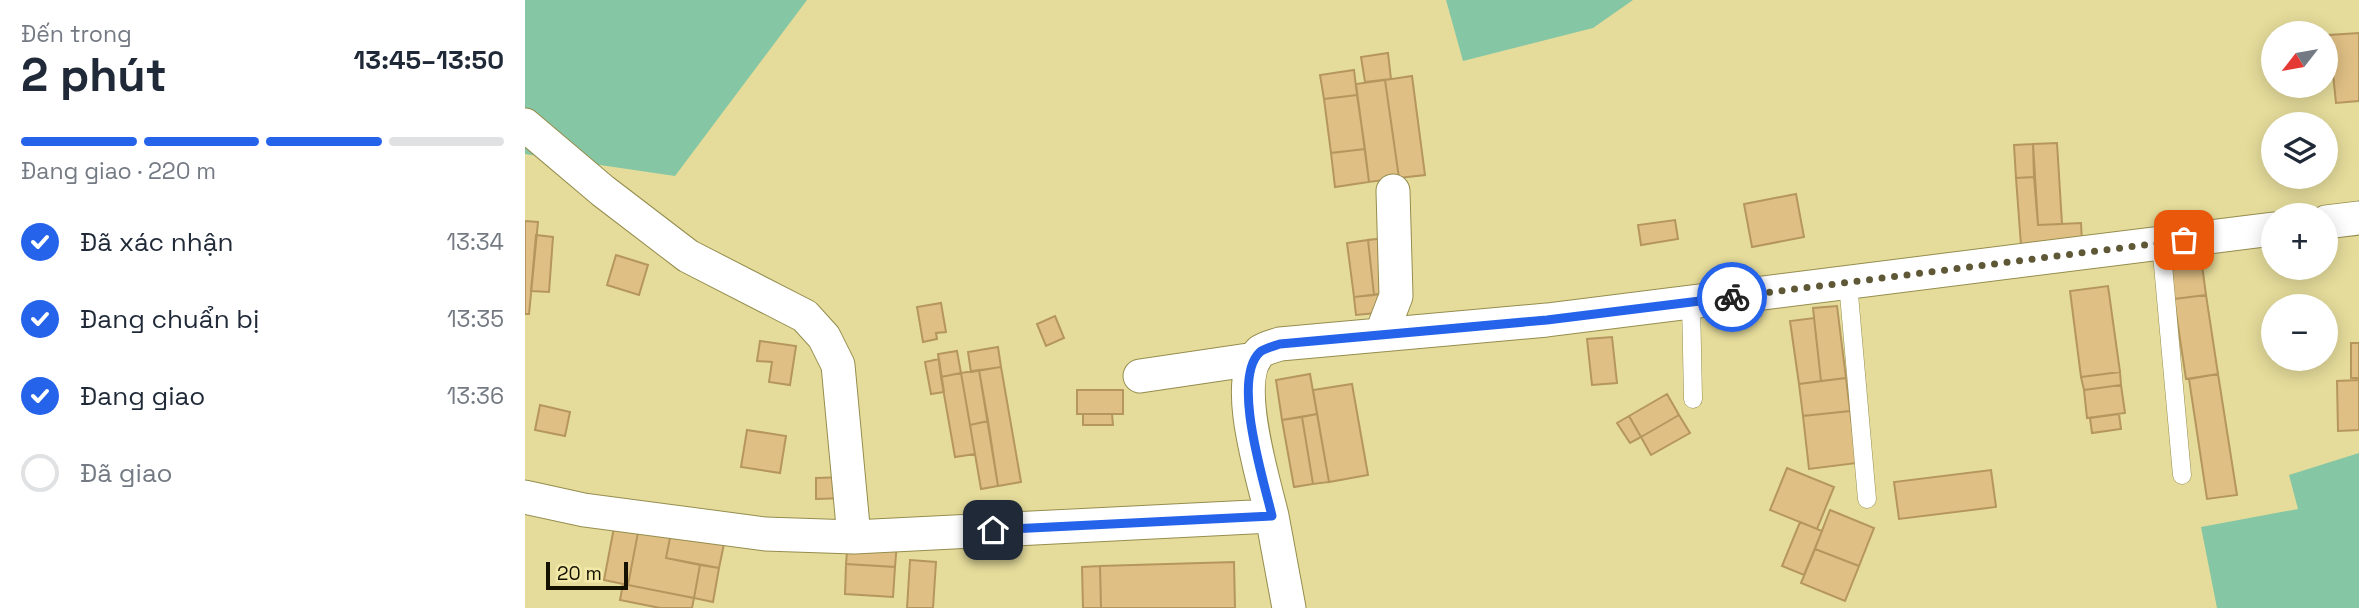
<!DOCTYPE html>
<html lang="vi">
<meta charset="utf-8">
<style>
body{margin:0;font-family:"Space Grotesk",sans-serif;background:#f6f6f7;color:#1f2937;height:100vh;display:flex;flex-direction:column;font-size:26px;white-space:nowrap}
*{box-sizing:border-box;margin:0}
p{font-size:23px;color:#747a83}
.icon{flex:none;width:38px;height:38px;fill:none;stroke:currentColor;stroke-width:2;stroke-linecap:round;stroke-linejoin:round}
.map{position:relative;flex:1;overflow:hidden}
.details{display:flex;flex-direction:column;background:#fff;width:525px}
.details>*{flex:none}
.needle{width:46px;rotate:239deg}
.controls{position:absolute;left:1736px;top:21px;display:grid;gap:14px}
.controls a{display:grid;place-items:center;width:77px;height:77px;border-radius:50%;background:#fff;box-shadow:0 4px 18px #0003;font-size:35px}
.scale{position:absolute;left:21px;bottom:18px;width:82px;box-sizing:border-box;padding-left:7px;border:4px solid #151100;border-top:0;font-size:19px;line-height:24px;white-space:nowrap;color:#151100;-webkit-text-stroke:5px #f2e9a8;paint-order:stroke}
.pin{position:absolute;display:grid;place-items:center;width:60px;height:60px;color:#fff;margin:-30px;border-radius:14px;box-shadow:0 4px 10px #0006}
.courier{position:absolute;display:grid;place-items:center;width:70px;height:70px;margin:-35px;border:5px solid #2563eb;border-radius:50%;background:#fff;color:#222;box-shadow:0 2px 9px #0007}
.overview em{font-style:normal;font-weight:600}
.overview div{display:flex;flex-direction:column-reverse}
.overview{display:flex;align-items:center;justify-content:space-between;height:119px;padding:0 21px}
h1{font-size:46px;font-weight:600;line-height:52px}
.bar{display:grid;grid-template-columns:repeat(4,1fr);gap:10px 7px;align-content:center;height:84px;padding:0 21px}
.bar i{height:9px;border-radius:5px;background:#e0e1e3}
.bar .on{background:#2563eb}
.bar p{grid-column:span 4}
ol{padding:0 21px;list-style:none}
li{display:flex;align-items:center;gap:21px;height:77px}
li p{margin-inline-start:auto}
li .icon{padding:7px;border-radius:50%;background:#2563eb;color:#fff;stroke-width:4}
li:last-child{color:#747a83}
li i{width:38px;height:38px;border:4px solid #e0e1e3;border-radius:50%}
main{display:flex;flex:1;min-height:0}
.map>svg:first-child{display:block}
.green{fill:#85c6a5}
.building{fill:#dfbf84;stroke:#b5965d;stroke-width:2}
.lines{fill:none;stroke-linecap:round;stroke-linejoin:round}
.lane-casing{stroke:#958d4e;stroke-width:19}
.street-casing{stroke:#958d4e;stroke-width:35}
.lane{stroke:#fff;stroke-width:18}
.street{stroke:#fff;stroke-width:33}
.done{stroke:#5e5836;stroke-width:7;stroke-dasharray:0 12.6}
.route{stroke:#2563eb;stroke-width:9}
</style>
<main>
<section class="details">
<div class="overview"><div><h1>2 phút</h1><p>Đến trong</p></div><em>13:45–13:50</em></div>
<div class="bar"><i class="on"></i><i class="on"></i><i class="on"></i><i></i><p>Đang giao · 220 m</p></div>
<ol>
<li><svg class="icon" aria-label="check" viewBox="0 0 24 24"><path d="M5 12l5 5 9-10"/></svg>Đã xác nhận<p>13:34</p></li>
<li><svg class="icon" aria-label="check" viewBox="0 0 24 24"><path d="M5 12l5 5 9-10"/></svg>Đang chuẩn bị<p>13:35</p></li>
<li><svg class="icon" aria-label="check" viewBox="0 0 24 24"><path d="M5 12l5 5 9-10"/></svg>Đang giao<p>13:36</p></li>
<li><i></i>Đã giao</li>
</ol>
</section>
<div class="map">
<svg width="1834" height="608" viewBox="0 0 1834 608">
<rect width="100%" height="100%" fill="#e5dc9b"/>
<path class="green" d="M0,0H282L150,176L0,154Z
M921,0H1108L1068,28L938,61Z
M1834,453V608H1692L1676,527L1773,509L1764,475Z"/>
<path class="building" d="M1834,33V101L1811,103L1804,35Z
M1804,35L1808,74H1801V36Z
M863,53L866,79L840,82L836,57Z
M829,70L832,95L799,99L795,75Z
M887,76L900,175L874,178L860,80Z
M860,80L874,178L844,182L831,84Z
M832,95L840,149L806,153L799,99Z
M1532,143L1537,224L1513,225L1508,144Z
M1508,144L1509,177L1491,178L1489,145Z
M840,149L844,182L810,187L806,153Z
M1509,177L1513,225L1556,223L1557,242L1496,245L1491,178Z
M1271,194L1279,237L1227,247L1219,204Z
M1150,220L1153,239L1116,245L1113,225Z
M0,221L13,222L4,314H0Z
M11,235L28,237L24,292L6,291Z
M860,238L867,293L849,295L843,240Z
M843,240L849,295L829,297L822,243Z
M91,255L123,265L114,295L82,285Z
M1677,265L1681,295L1649,299L1645,270Z
M1583,286L1595,372L1556,377L1545,291Z
M860,293L862,312L831,315L829,297Z
M1681,295L1693,374L1661,379L1649,299Z
M416,303L421,332L411,333L412,339L398,342L392,307Z
M1312,306L1321,378L1296,381L1288,308Z
M530,316L539,338L521,346L512,324Z
M1289,318L1296,381L1274,384L1265,321Z
M1087,337L1092,383L1067,385L1062,339Z
M235,341L271,346L265,385L244,382L247,362L232,361Z
M1826,343H1834V378H1826Z
M473,347L476,367L446,372L443,352Z
M432,351L436,373L416,377L413,354Z
M414,359L419,392L406,394L400,362Z
M476,367L496,482L473,486L454,370Z
M454,370L463,421L445,425L436,373Z
M1595,372L1596,385L1559,390L1556,377Z
M436,373L450,454L430,457L416,377Z
M785,374L792,414L757,420L751,380Z
M1693,374L1712,495L1682,499L1664,379Z
M1321,378L1325,411L1278,416L1274,384Z
M1834,380V430L1813,431L1812,381Z
M827,384L843,475L804,482L788,390Z
M1596,385L1600,413L1562,418L1559,390Z
M552,390H598V414H552Z
M1142,394L1154,415L1116,437L1104,416Z
M15,405L45,412L40,436L10,430Z
M1325,411L1332,463L1284,469L1278,416Z
M558,414H587L588,425H558Z
M792,414L804,482L788,484L777,417Z
M1594,414L1596,429L1567,433L1565,418Z
M1154,415L1165,433L1126,455L1116,437Z
M1104,416L1116,437L1105,443L1092,423Z
M777,417L788,484L769,487L757,420Z
M463,421L473,486L456,489L445,425Z
M222,430L261,436L255,473L216,467Z
M1262,468L1309,487L1292,529L1245,510Z
M1466,470L1471,507L1374,519L1369,482Z
M321,477L322,498L291,499V478Z
M1305,510L1349,528L1334,566L1290,549Z
M91,517L115,522L103,585L79,580Z
M115,522L147,528L141,558L175,565L169,598L103,585Z
M1275,522L1297,531L1279,575L1257,566Z
M147,528L200,539L194,568L141,558Z
M323,539L372,542L370,567L321,564Z
M1290,549L1334,566L1320,601L1276,583Z
M385,560L411,562L408,608H382Z
M709,562L710,608H576L575,566Z
M321,564L370,567L368,597L320,594Z
M175,565L194,568L188,602L169,598Z
M575,566L576,608H558L557,567Z
M98,584L169,598L167,608H135L95,600Z"/>
<g class="lines">
<g class="lane-casing">
<path id="lane" d="M1636,243L1657,475
M1323,283L1342,499
M1166,302L1168,399"/>
</g>
<g class="street-casing">
<path id="street" d="M0,125L78,191L163,256L280,316L299,337L313,365L329,537
M1801,222L1834,218
M856,335L871,296L868,191
M615,376L730,359
M0,497L59,510L240,534L329,537L747,516L764,608
M747,516C739,481 706,379 735,352C740,348 749,346 755,344L1022,320L1748,229"/>
</g>
<use href="#lane" class="lane"/>
<use href="#street" class="street"/>
</g>
<g class="lines">
<path class="done" d="M1207,297L1659,240"/>
<path class="route" d="M468,530L747,516C739,481 706,379 735,352C740,348 749,346 755,344L1022,320L1207,297"/>
</g>
</svg>
<div class="controls">
<a><svg class="needle" viewBox="-14 -14 28 28"><path d="M0-13l5 13h-10z" fill="#e53935"/><path d="M0 13l5-13h-10z" fill="#747a83"/></svg></a>
<a><svg class="icon" aria-label="layers" viewBox="0 0 24 24"><path d="M12 4l9 5-9 5-9-5zM3 14l9 5 9-5"/></svg></a>
<a>+</a>
<a>−</a>
</div>
<div class="scale">20 m</div>
<div class="pin" style="left:1659px;top:240px;background:#ea580c"><svg class="icon" aria-label="bag" viewBox="0 0 24 24"><path d="M5 8h14l-1 12H6zM9 8a3 3 0 0 1 6 0"/></svg></div>
<div class="pin" style="left:468px;top:530px;background:#1f2937"><svg class="icon" aria-label="home" viewBox="0 0 24 24"><path d="M3 11l9-7 9 7M6 9v11h12V9"/></svg></div>
<div class="courier" style="left:1207px;top:297px"><svg class="icon" aria-label="bike" viewBox="0 0 24 24"><circle cx="6" cy="16" r="4"/><circle cx="18" cy="16" r="4"/><path d="M6 16l4-8h5l3 8M10 8l3 8H6M13 5h3"/></svg></div>
</div>
</main>
